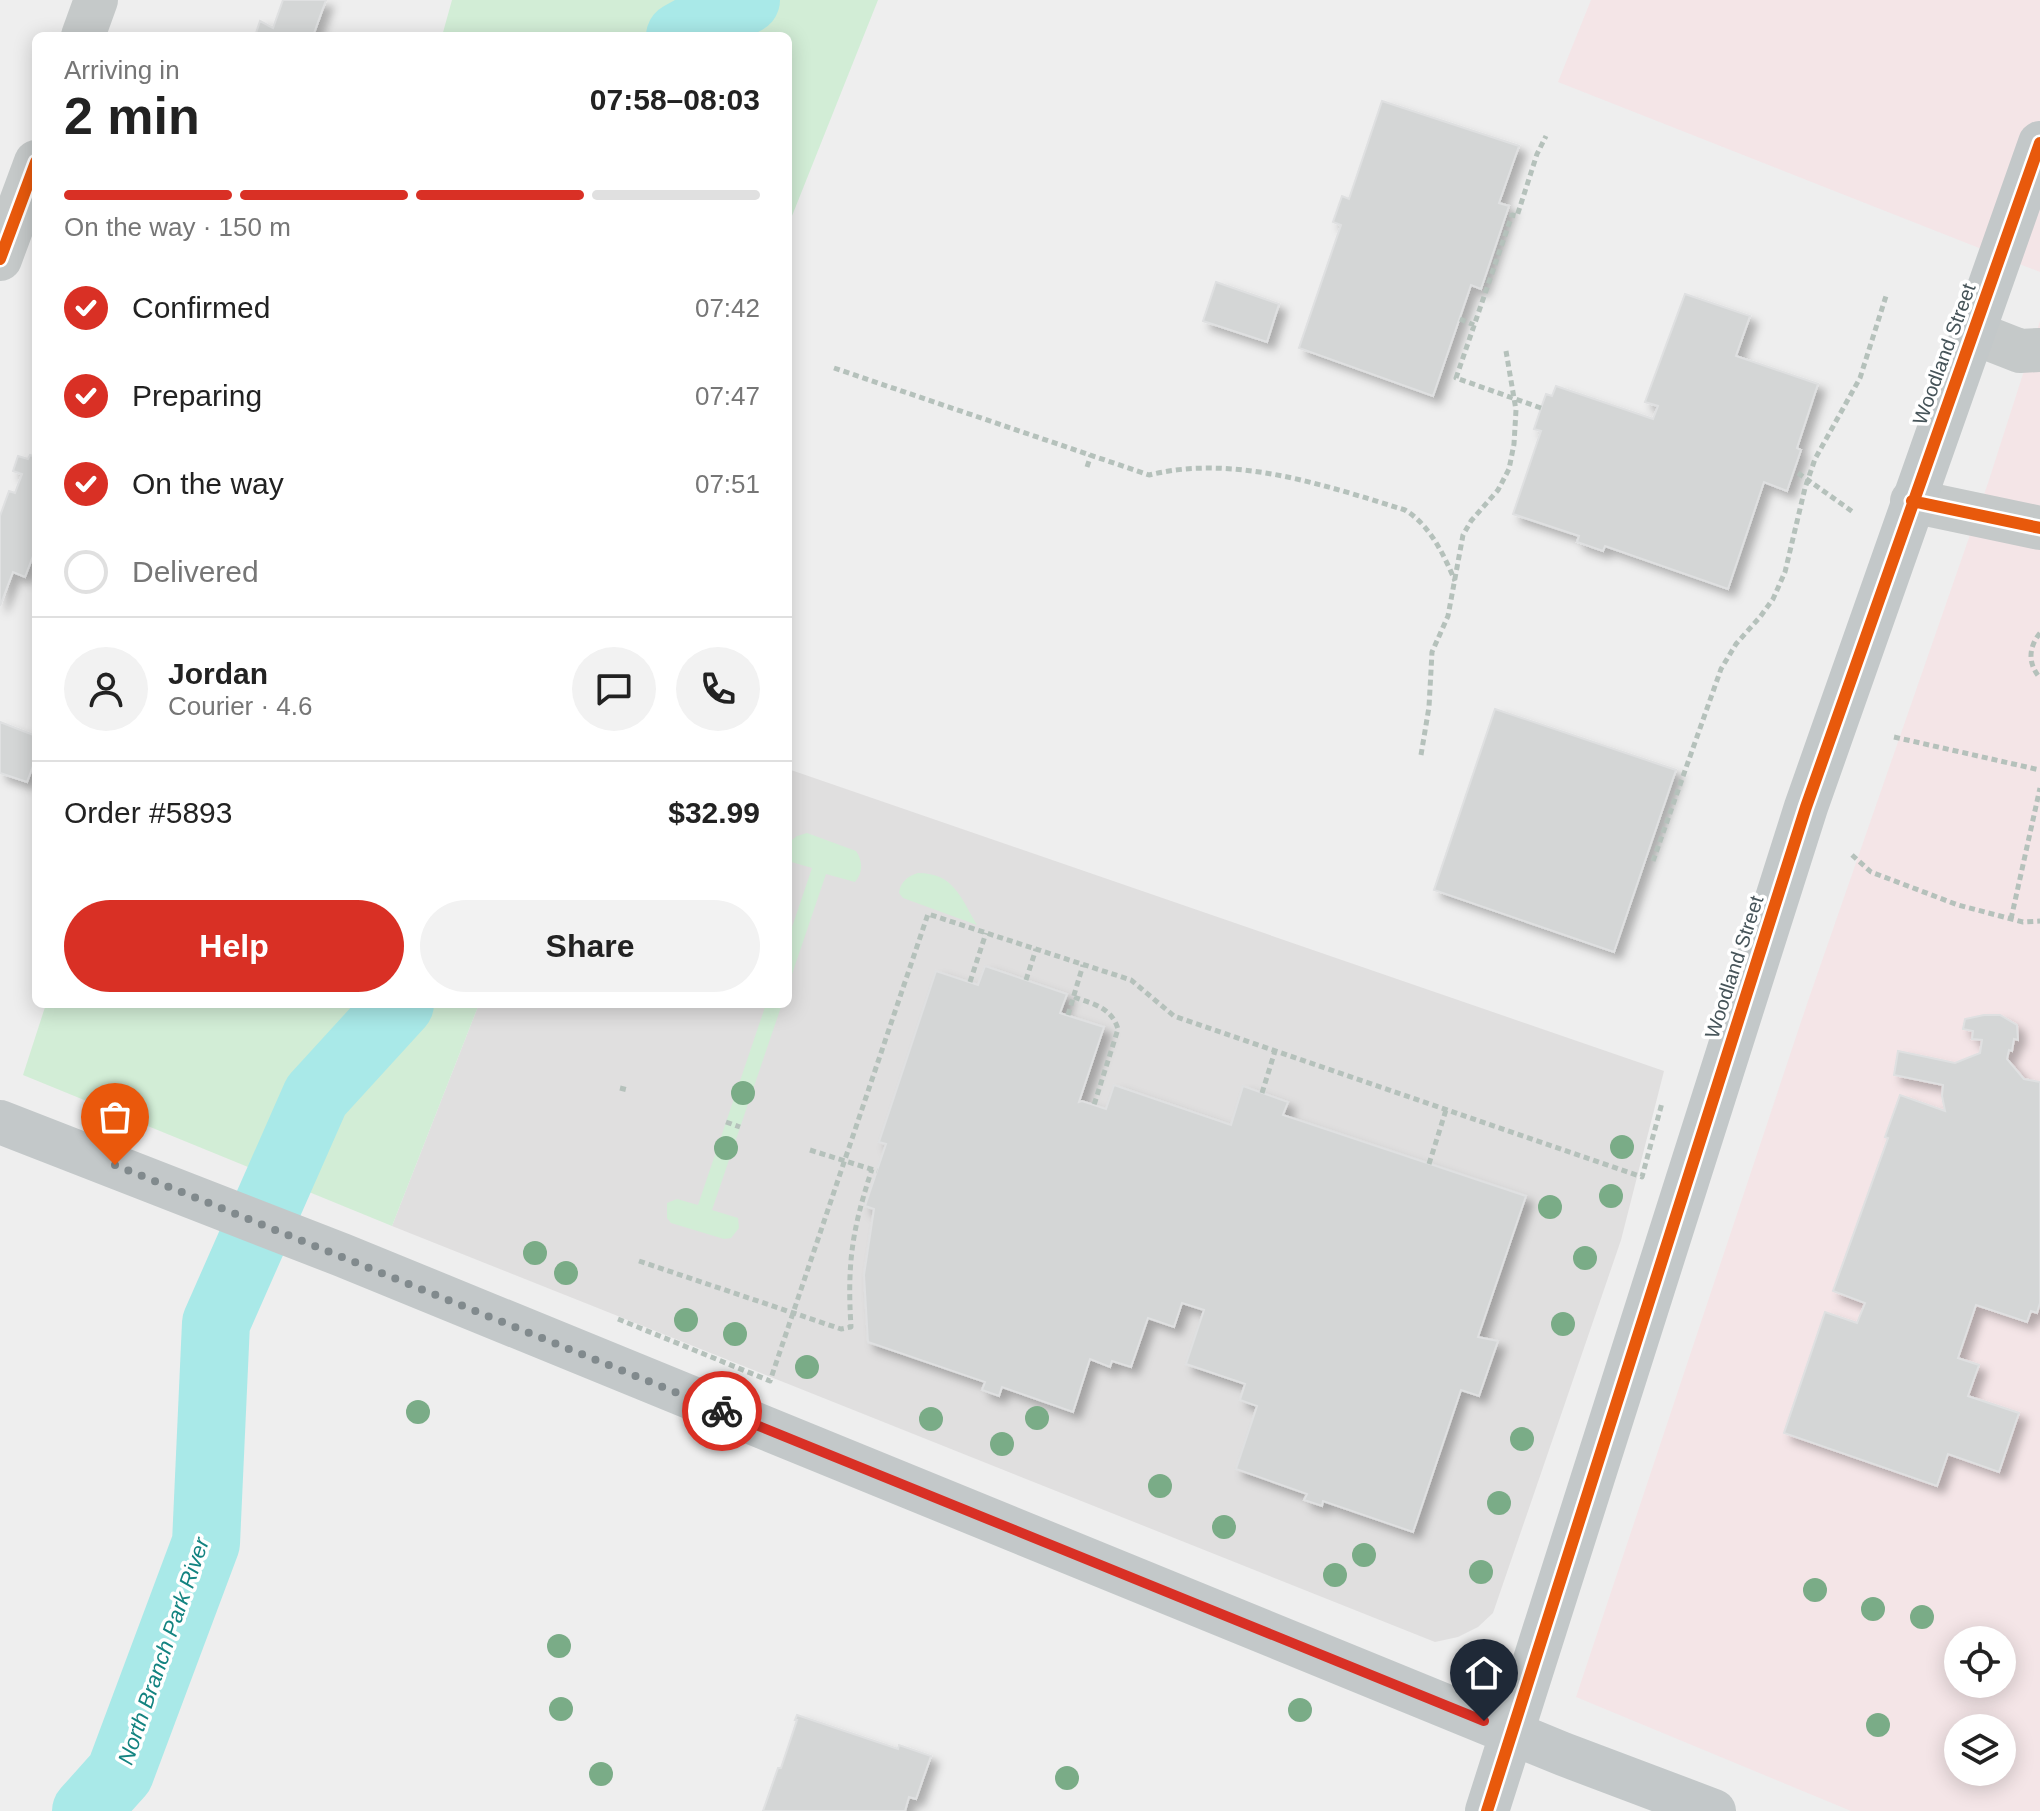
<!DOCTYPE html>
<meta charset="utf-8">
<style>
body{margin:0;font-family:Helvetica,sans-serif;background:#f2f2f2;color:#222;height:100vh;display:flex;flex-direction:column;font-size:30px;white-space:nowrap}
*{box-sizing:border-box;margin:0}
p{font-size:26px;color:#767676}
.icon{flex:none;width:44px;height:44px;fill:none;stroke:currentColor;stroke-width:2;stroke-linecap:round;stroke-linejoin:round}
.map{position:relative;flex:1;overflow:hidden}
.panel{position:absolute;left:32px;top:32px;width:760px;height:976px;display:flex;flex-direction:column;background:#fff;border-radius:12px;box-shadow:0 4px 20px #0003}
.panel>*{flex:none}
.tools{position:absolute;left:1944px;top:1626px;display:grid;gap:16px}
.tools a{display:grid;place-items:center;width:72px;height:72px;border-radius:50%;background:#fff;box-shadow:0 4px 20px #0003;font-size:40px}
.pin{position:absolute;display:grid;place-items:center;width:68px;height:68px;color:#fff;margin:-82px -34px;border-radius:50% 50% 50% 0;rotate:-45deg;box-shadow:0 0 8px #0007}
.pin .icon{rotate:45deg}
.courier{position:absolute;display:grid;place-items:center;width:80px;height:80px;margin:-40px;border:6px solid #d93025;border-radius:50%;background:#fff;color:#222;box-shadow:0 2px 10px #0007}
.summary em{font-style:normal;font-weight:700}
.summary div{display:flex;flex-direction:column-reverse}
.summary{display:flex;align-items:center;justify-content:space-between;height:136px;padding:0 32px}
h1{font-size:52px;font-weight:700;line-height:60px}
.bar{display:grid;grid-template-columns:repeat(4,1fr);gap:12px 8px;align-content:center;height:96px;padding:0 32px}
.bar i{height:10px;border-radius:6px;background:#e0e0e0}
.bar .selected{background:#d93025}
.bar p{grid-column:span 4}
.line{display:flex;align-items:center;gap:20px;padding:0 32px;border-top:2px solid #e0e0e0}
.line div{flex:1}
.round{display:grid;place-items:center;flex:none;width:84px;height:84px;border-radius:42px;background:#f2f2f2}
ol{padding:0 32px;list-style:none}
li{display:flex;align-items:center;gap:24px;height:88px}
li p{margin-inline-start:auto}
li .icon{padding:8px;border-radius:50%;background:#d93025;color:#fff;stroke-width:4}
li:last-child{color:#767676}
li i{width:44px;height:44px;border:4px solid #e0e0e0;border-radius:50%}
.action{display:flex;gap:16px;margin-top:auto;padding:16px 32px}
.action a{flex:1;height:92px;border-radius:48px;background:#d93025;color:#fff;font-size:32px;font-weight:700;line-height:92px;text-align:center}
.action a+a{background:#f2f2f2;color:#222}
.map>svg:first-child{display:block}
.education{fill:#e0dfdf}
.medical{fill:#f4e5e7;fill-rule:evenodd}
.green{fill:#d2edd6}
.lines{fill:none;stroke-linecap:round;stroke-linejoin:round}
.river{stroke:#a9e9e8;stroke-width:68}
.building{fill:#d4d6d6;stroke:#dfe0e1;stroke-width:2;filter:url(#shadow)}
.path{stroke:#b5c1bb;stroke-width:5;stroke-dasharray:6 4;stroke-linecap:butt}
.minor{stroke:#c5c9c9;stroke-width:44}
.major{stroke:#c3c8c9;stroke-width:44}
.cycleway-casing{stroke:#fff;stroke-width:17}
.cycleway{stroke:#e8590c;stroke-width:12}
.tree{fill:#7aac87}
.done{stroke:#818a8d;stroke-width:8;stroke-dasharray:0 14.4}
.route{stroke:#d93025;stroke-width:10}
.labels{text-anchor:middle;stroke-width:7;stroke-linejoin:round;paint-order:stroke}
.street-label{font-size:20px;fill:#465459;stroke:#fff}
.water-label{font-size:22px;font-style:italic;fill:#138380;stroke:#fff}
</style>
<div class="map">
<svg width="2040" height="1811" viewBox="0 0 2040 1811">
<defs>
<filter id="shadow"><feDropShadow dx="7" dy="7" stdDeviation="4" flood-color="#0004"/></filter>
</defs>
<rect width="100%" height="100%" fill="#eee"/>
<path class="education" d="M788,769L1664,1071L1621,1240L1493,1613L1478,1627L1458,1637L1435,1642L392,1226L479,1004H788Z"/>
<path class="medical" d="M1591,0H2040V272L1558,82Z
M2040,321V1811H1851L1576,1697L1808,1001L1988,483ZM1958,1640H2002V1684H1958ZM1958,1728H2002V1772H1958Z"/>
<path class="green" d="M452,0H878L788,226V36H442Z
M807,833L856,851C863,861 863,873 855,882L826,874L788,986V939L812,868L788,861V843L797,836Z
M918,873C954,873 961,898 977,925L903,898L899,893C900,882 908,876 918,873Z
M46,1004H479L392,1226L23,1075Z
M766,1004H782L712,1210L738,1218L739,1228L731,1238L724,1239L671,1223L667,1218V1203L677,1199L698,1205Z"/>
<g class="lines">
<path class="river" d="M680,36L746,0
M86,1811L120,1773L206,1543L216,1323L316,1096L400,1004"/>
</g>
<path class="building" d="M283,0H326L313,36H255L260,21L273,28Z
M1382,101L1519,146L1499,203L1509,206L1481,289L1471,285L1433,396L1299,348L1341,225L1333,222L1342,196L1349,199Z
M1216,282L1279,304L1267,342L1203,321Z
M1685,294L1750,316L1736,356L1818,384L1797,448L1801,450L1787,491L1764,482L1728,589L1605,546L1603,551L1577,542L1579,536L1513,514L1541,431L1534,429L1541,408L1546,394L1552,396L1556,386L1653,419L1658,406L1645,402Z
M30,455L36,457V548L25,577L13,572L0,606V516L9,491L15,493L22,474L13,471L18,456L28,459Z
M1495,709L1676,770L1614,952L1434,890Z
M0,722L36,736V758L27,782L0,773Z
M985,966L1067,994L1060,1013L1104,1027L1079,1102L1082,1101L1106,1109L1114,1085L1231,1125L1243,1086L1288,1102L1283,1115L1526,1196L1478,1337L1498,1341L1479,1396L1461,1390L1413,1532L1323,1501L1322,1506L1304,1500L1307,1494L1236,1469L1257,1406L1240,1400L1245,1384L1186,1364L1204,1310L1182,1303L1174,1327L1148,1318L1131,1367L1112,1361L1110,1367L1090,1359L1073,1412L1002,1387L999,1396L982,1390L985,1382L868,1342L864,1275L874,1209L865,1206L886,1144L879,1142L936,971L978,985Z
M1984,1015H2000L2017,1025L2018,1040L2014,1039L2012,1051L2009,1050L2007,1059L2024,1079L2040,1082V1303L2037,1313L2031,1311L2027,1322L1976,1305L1958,1358L1979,1365L1968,1396L2019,1413L1999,1472L1948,1454L1937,1486L1784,1433L1825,1312L1857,1323L1865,1303L1833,1291L1888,1138L1885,1137L1900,1095L1945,1111L1942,1096L1943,1085L1894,1075L1898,1051L1955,1063L1980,1053L1982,1040L1972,1039L1973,1031L1963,1029L1965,1019Z
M797,1715L898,1749L899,1745L931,1756L916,1799L909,1797L905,1811H763L778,1768H781L797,1720H795Z"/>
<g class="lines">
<path class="path" d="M1460,319L1474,325
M834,368L1149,475C1234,454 1324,485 1405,510C1430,525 1444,555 1455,581
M1541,408L1456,378L1512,215L1517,216L1537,154L1546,136
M1087,467L1091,455
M1798,473L1853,512
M2040,633C2028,648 2028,664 2040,678
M1894,737L2040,770
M1421,755L1429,707L1432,652L1448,616L1463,535L1471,521L1498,490L1509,469L1514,444L1516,410L1506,351
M1852,855L1871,872L1958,905L2023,922L2040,921
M1653,861L1721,669L1736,644L1760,617L1773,599L1785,572L1805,488L1815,459L1860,378L1886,296
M2011,919L2040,788
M1026,980L1036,949
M970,982L986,933
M1074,997C1093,1004 1111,1007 1118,1029L1094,1105
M1068,1015L1083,965
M620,1088L628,1090
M1262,1093L1275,1051
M726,1122L740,1127
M810,1150L877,1171
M1429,1164L1446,1110
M639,1261L841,1329L851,1327C847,1263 852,1230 872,1169
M618,1319L770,1381L928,914L1131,980L1174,1016L1642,1177L1662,1103"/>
<path class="minor" d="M83,36L96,0
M0,259L36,162
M1974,333L2020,351L2040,350
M1912,501L2040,528"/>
<path class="major" d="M0,1122L342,1255L1563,1754L1714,1811
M1487,1811L1806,807L2040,143"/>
<g class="cycleway-casing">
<path id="cycleway" d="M0,259L36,162
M1912,501L2040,528
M1487,1811L1806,807L2040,143"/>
</g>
<use href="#cycleway" class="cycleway"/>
</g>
<g class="tree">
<circle cx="743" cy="1093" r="12"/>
<circle cx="1622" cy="1147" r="12"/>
<circle cx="726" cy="1148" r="12"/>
<circle cx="1611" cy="1196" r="12"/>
<circle cx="1550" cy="1207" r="12"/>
<circle cx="535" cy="1253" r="12"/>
<circle cx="1585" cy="1258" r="12"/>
<circle cx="566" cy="1273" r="12"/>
<circle cx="686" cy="1320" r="12"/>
<circle cx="1563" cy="1324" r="12"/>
<circle cx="735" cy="1334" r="12"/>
<circle cx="807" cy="1367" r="12"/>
<circle cx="418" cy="1412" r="12"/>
<circle cx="1037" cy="1418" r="12"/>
<circle cx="931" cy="1419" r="12"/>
<circle cx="1522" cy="1439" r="12"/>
<circle cx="1002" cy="1444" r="12"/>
<circle cx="1160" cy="1486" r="12"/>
<circle cx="1499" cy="1503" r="12"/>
<circle cx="1224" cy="1527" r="12"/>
<circle cx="1364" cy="1555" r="12"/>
<circle cx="1481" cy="1572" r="12"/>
<circle cx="1335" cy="1575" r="12"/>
<circle cx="1815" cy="1590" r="12"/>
<circle cx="1873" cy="1609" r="12"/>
<circle cx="1922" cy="1617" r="12"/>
<circle cx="559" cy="1646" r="12"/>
<circle cx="561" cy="1709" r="12"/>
<circle cx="1300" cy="1710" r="12"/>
<circle cx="1878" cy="1725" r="12"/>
<circle cx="601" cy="1774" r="12"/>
<circle cx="1067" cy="1778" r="12"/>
</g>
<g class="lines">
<path class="done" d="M115,1165L722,1411"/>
<path class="route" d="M722,1411L1484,1721"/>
</g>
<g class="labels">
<g class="street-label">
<text transform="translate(1944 354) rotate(-70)" y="7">Woodland Street</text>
<text transform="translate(1734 967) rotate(-72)" y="7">Woodland Street</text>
</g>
<g class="water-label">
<text transform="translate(163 1651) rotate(-71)" y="8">North Branch Park River</text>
</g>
</g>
</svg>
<div class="tools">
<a><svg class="icon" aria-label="locate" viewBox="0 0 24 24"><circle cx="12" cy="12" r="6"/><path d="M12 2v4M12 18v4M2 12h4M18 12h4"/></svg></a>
<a><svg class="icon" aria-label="layers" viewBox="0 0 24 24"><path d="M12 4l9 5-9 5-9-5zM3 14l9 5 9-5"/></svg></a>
</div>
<div class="pin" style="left:115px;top:1165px;background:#ea580c"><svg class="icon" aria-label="bag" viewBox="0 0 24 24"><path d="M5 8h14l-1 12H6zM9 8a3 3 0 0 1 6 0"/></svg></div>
<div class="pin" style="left:1484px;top:1721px;background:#1f2937"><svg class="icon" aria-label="home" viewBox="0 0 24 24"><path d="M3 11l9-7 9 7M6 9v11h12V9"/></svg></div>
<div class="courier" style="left:722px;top:1411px"><svg class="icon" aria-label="bike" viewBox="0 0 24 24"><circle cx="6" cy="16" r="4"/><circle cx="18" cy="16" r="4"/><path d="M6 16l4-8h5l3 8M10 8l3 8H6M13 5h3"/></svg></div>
<section class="panel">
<div class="summary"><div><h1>2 min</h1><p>Arriving in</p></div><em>07:58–08:03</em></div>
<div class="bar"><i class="selected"></i><i class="selected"></i><i class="selected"></i><i></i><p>On the way · 150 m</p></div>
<ol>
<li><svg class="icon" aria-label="check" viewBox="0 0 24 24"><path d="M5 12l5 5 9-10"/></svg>Confirmed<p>07:42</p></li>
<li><svg class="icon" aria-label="check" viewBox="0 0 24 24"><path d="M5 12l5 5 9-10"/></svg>Preparing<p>07:47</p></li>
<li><svg class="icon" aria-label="check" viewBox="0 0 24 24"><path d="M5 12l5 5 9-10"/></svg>On the way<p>07:51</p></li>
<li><i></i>Delivered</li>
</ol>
<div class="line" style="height:144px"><a class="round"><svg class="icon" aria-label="person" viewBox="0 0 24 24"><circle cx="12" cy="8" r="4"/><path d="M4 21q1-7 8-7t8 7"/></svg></a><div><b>Jordan</b><p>Courier · 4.6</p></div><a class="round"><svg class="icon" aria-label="chat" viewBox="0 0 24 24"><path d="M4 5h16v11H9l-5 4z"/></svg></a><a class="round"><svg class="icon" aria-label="phone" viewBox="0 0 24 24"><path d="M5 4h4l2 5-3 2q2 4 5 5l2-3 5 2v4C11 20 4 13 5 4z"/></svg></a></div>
<div class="line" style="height:104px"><div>Order #5893</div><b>$32.99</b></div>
<div class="action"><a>Help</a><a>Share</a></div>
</section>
</div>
